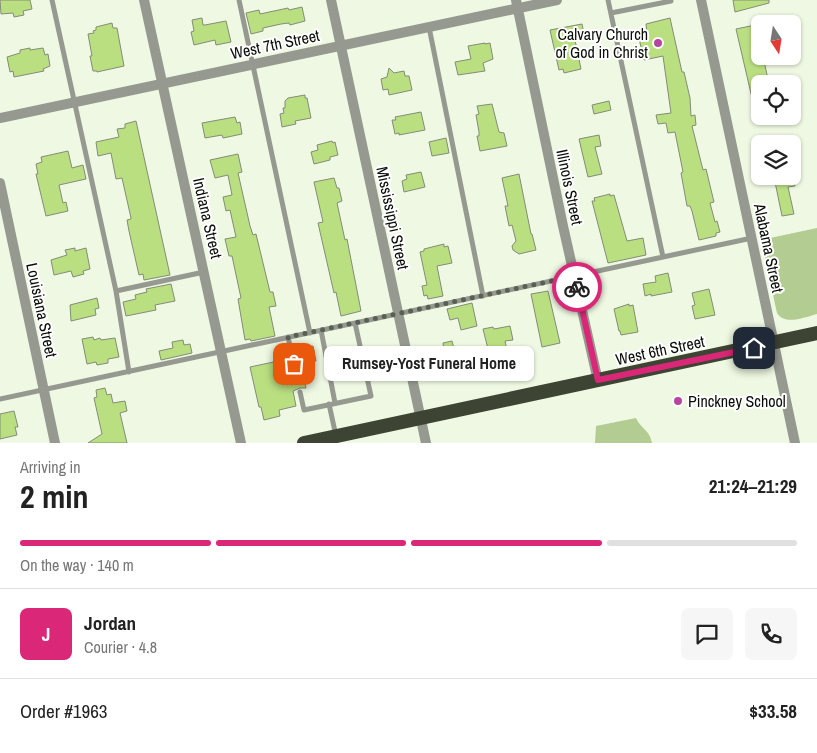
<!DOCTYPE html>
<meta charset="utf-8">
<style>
body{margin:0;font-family:"Archivo Narrow",sans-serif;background:#f6f6f6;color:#222;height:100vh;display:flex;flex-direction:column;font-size:19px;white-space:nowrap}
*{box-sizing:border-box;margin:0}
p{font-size:16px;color:#767676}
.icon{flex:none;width:28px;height:28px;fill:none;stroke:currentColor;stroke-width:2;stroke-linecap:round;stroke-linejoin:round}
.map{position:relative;height:443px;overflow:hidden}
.panel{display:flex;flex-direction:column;background:#fff;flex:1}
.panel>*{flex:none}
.needle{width:32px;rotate:168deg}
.fabs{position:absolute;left:751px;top:15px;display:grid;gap:10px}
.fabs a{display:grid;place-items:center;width:50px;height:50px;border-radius:8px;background:#fff;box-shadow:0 1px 4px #0004;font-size:25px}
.pin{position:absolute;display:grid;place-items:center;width:42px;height:42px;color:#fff;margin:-21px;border-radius:10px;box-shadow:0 2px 8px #0006}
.courier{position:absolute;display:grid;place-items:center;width:50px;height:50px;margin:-25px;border:4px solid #db2777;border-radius:50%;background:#fff;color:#222;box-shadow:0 1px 6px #0007}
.bubble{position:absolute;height:35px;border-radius:8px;background:#fff;box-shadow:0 1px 4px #0004;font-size:16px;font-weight:700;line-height:35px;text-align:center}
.summary em{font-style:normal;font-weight:700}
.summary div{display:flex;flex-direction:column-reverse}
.summary{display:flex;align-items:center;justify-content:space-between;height:85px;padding:0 20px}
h1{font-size:32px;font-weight:700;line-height:38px}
.bar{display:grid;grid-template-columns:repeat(4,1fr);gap:8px 5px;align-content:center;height:60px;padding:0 20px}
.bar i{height:6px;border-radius:4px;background:#e0e0e0}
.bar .active{background:#db2777}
.bar p{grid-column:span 4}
.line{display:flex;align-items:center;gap:12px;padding:0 20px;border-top:1px solid #e0e0e0}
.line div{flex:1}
.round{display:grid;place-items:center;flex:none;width:52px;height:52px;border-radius:8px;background:#f6f6f6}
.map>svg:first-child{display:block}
.green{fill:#b3cc91}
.building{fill:#badf81;stroke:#838c78}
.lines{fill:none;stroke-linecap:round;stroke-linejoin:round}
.service{stroke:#959990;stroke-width:5}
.minor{stroke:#959990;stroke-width:10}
.trunk{stroke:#3d4434;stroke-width:14}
.done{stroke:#5a5f54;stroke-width:5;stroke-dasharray:0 9}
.route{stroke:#db2777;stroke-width:6}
.poi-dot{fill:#b745a0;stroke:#fff;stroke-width:2}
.labels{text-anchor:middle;stroke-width:4;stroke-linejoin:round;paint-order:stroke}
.poi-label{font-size:16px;fill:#0a0d07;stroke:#fff;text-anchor:end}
.street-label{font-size:16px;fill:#0a0d07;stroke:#fff}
</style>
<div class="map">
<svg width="817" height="443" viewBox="0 0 817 443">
<rect width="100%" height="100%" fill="#eef8e2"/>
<path class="green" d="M817,228V314C805,317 785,326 777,313L761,240Z
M636,418C641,429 650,430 652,443H595L596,426Z"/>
<path class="building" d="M0,0H30L32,9L23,11L24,15L14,17L13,13L1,14Z
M733,0H769V3L735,12Z
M302,7L305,21L290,25L289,23L281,24L263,28V31L251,34L246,13L259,10L260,14L288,8L289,10Z
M202,18L203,25H205L226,21L231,42L216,45L215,40L194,45L191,32L194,31L192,20Z
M670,18L682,72H684L690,98L691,116L695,115L696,125L692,126L703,170L706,169L714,202L710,203L715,222L717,221L720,232L716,233V236L699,240L692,211L690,206H687L681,173L683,172L675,132L668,133L666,123L658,124L656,115L671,113L663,56L644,60L638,34L647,32L646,24Z
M112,23L113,28H117L124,66L97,72V71H93L90,56H92L88,34L94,33L93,31L96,30V27Z
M582,24L585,38L575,40L581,69L564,73L563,69L559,70L550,30Z
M760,24V56H763L769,84H760V115H756L736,29Z
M485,43V44L490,43L493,59L483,63L485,71L458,75L455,62L471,59L468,46Z
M30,48V50L43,48L45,55L48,54L50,66L43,69L44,71L14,77L13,71L10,72L7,57L20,53V50Z
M389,68L394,73L404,71L405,76H409L412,90L389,95L388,89L383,90L381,79L387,77Z
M305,95V98H307L311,118L295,121L296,124L282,127L280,114L284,113L283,108H285V101L288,98Z
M609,101L611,110L594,114L592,105Z
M492,104L499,132L504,133L507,146L480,151L477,136H479V132L476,115L479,114L477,106Z
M421,112L425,130L399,135V133L395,134L392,120H396L395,117Z
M235,117L237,123L240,122L242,134L223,138L222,135L205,138L202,123Z
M136,121L170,275L144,280L143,274L139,275L129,231L127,220L131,219V218L122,178L116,179L111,153L98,156L96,142L119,137L117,129L125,128V124Z
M599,135L601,146L595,147L602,174L588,177L579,139Z
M446,138L449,153L432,156L429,142Z
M332,141L333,143L335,142L338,155L330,157V160L314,164L311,152L318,150L317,145Z
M68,151L72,168L83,165L86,179L59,185L63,203L66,202L68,211L46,216L36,174H38L36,164L42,162L41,157Z
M238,154L242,172L238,173L250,226L253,235L256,234L270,292H273L276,306L269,307L275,336L251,341L250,339L245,340L238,299L241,298L232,256H229L225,239L236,237L230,210L226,211L223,197L232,195L228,175L215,178L210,160Z
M421,172L425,187L404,192L402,181L407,179L406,175Z
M519,174L531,234H532L536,250L519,254L513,250L512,246L516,241L512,225L509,226L505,206H508L502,178Z
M779,176H793L795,186L788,187L794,214L782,216L774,177Z
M334,178L337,188H339L342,201L337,203L345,240L347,239L361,311L341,316L336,292L334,293L318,223L323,222L314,182Z
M610,194V196L614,195L627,241L643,238L646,255L608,263L592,201H595L594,198Z
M444,244V247L448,246L452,263L437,266L443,296L428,299L427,295L424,296L422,286L427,285L420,252L424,251V249Z
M75,248V251L86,248L90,269L83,271L84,274L73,277L71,271L54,275L51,260L67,255L65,250Z
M668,273L672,292L651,296V294L645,296L643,284L656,282L655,276Z
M171,284L175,301L155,305L156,310L126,316L123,302L136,299L135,295L147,292L146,289Z
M709,289L715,315L695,319L692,306L695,305L692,293Z
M548,291L560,343L542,347L531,294Z
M97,298L99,308L95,309L96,315L71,321L70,305Z
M472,303L477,326L461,330L458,318L450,320L447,309Z
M629,304V306L633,305L638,332L621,335L620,331H619L614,309Z
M510,326L513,340L505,341L508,355L498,357L497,352L489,353L483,329L493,327L494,329Z
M93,337L94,340L100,338L101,340L115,338L119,357L108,359V363L97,365L96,362L87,364L82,339Z
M183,340L184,345L190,344L192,353L161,360L159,351L173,348L172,342Z
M452,341L458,365L448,368L447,365L441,366L438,351L444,350L443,343Z
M313,346L316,361L302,364L299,349Z
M300,356L306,388H300L293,391L296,406L279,410L280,416L264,420L261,407H259L250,367L288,359L290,367L294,368L298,365L297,357Z
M105,388L107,395L111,394L113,403L125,401L127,411L120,413L127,443H88L102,434L94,398L97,397L96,390Z
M14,411L18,427H15L17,435L0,439V414Z"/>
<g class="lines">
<path class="service" d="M52,0L116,291L204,272
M239,0L310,333
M611,13L671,1
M429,27L483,296
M663,257L752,238
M116,291L129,372
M321,330L335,403
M288,337L294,364
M300,392L304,410L371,396L355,323
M0,399L663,257L608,0
M329,404L336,436"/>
<path class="minor" d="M144,0L241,443
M331,0L426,443
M516,0L563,226L598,381
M701,0L795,443
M0,118L557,0
M0,183L55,443"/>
<path class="trunk" d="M304,443L817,333"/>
</g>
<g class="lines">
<path class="done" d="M294,364L288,337L575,276L577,287"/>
<path class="route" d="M577,287L598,380L754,348"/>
</g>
<g class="poi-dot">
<circle cx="658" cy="43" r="5"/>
<circle cx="678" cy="401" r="5"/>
</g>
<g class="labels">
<g class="poi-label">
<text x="648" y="40">Calvary Church<tspan x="648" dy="18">of God in Christ</tspan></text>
<text x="688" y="407" text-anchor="start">Pinckney School</text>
</g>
<g class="street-label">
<text transform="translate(275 44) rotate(-12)" y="6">West 7th Street</text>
<text transform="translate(570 187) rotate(78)" y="6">Illinois Street</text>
<text transform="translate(208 218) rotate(77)" y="6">Indiana Street</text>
<text transform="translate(393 218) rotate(78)" y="6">Mississippi Street</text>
<text transform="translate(769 248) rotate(78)" y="6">Alabama Street</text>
<text transform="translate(42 310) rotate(78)" y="6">Louisiana Street</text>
<text transform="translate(660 350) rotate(-12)" y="6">West 6th Street</text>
</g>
</g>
</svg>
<div class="fabs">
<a><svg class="needle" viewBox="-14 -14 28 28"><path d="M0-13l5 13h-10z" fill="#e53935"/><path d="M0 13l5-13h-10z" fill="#767676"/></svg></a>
<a><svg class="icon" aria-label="locate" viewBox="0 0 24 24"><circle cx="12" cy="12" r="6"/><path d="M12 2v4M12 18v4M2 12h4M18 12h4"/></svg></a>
<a><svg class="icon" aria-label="layers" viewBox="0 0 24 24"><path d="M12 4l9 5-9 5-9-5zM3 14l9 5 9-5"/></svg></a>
</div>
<div class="pin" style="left:294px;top:364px;background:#ea580c"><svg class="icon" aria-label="bag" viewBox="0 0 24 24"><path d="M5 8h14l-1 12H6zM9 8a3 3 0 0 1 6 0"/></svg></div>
<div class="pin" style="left:754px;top:348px;background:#1f2937"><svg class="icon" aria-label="home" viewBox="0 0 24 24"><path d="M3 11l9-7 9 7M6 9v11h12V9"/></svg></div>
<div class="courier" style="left:577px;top:287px"><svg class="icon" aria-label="bike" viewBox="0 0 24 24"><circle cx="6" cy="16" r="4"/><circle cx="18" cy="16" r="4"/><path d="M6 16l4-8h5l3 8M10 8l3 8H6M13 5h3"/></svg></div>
<div class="bubble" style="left:324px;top:346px;width:210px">Rumsey-Yost Funeral Home</div>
</div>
<section class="panel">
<div class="summary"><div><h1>2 min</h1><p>Arriving in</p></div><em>21:24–21:29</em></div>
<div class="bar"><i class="active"></i><i class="active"></i><i class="active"></i><i></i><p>On the way · 140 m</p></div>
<div class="line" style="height:90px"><b class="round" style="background:#db2777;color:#fff">J</b><div><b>Jordan</b><p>Courier · 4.8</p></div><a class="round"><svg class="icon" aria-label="chat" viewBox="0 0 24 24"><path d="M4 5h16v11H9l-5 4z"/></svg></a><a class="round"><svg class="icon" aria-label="phone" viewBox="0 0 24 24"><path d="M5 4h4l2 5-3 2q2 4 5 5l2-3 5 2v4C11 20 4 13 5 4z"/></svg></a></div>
<div class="line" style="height:65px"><div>Order #1963</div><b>$33.58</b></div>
</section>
